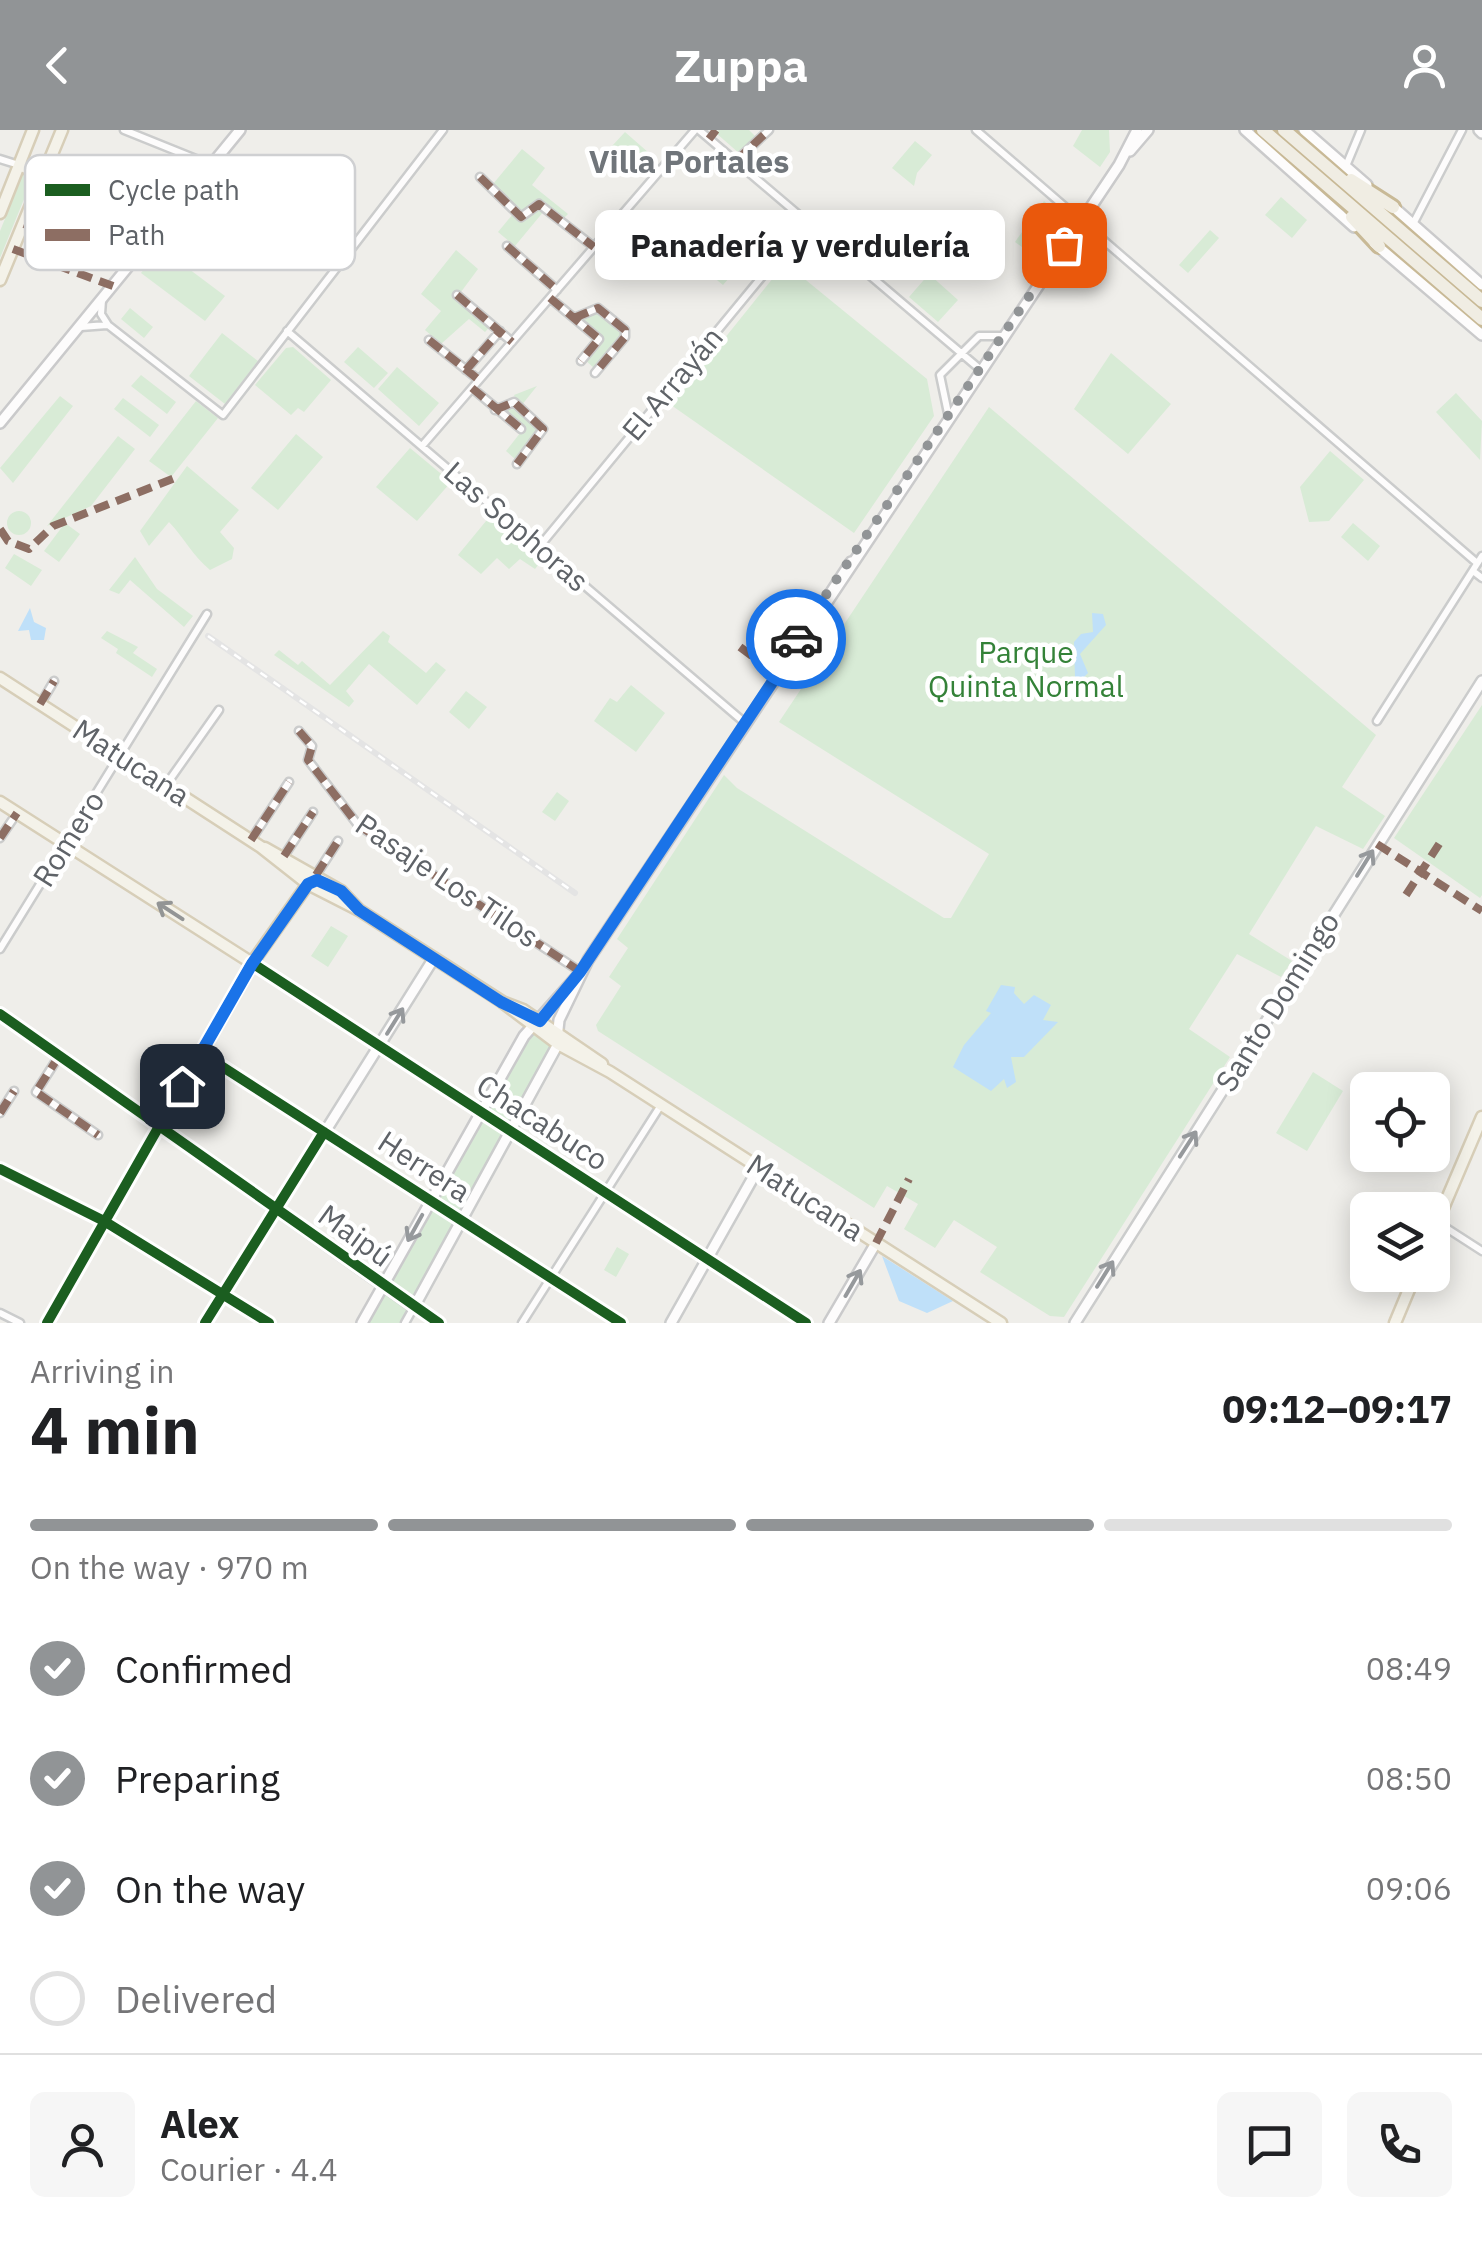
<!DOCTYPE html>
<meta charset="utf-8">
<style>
body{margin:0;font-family:"IBM Plex Sans",sans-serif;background:#f6f6f6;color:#202124;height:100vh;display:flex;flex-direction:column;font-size:38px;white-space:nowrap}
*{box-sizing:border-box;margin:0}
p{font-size:32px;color:#757577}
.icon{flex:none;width:55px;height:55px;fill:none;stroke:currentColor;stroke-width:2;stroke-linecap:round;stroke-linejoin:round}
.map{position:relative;height:1193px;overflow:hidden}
.details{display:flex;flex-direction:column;background:#fff;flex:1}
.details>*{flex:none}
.buttons{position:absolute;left:1350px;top:942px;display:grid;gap:20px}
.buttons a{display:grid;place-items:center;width:100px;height:100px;border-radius:15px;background:#fff;box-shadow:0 5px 25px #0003;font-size:50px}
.pin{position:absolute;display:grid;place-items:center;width:85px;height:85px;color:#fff;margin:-42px;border-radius:20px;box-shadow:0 5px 15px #0006}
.courier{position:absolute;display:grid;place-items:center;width:100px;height:100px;margin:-50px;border:8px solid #1a73e8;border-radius:50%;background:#fff;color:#222;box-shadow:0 2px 12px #0007}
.bubble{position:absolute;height:70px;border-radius:15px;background:#fff;box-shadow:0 5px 25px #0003;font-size:32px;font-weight:700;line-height:70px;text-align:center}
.overview em{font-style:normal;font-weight:700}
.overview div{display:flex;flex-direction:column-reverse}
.overview{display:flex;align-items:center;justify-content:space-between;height:170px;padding:0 30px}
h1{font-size:65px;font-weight:700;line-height:75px}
.bar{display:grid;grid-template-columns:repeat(4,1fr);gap:15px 10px;align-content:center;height:120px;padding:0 30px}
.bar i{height:12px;border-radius:8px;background:#e0e0e0}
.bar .on{background:#919496}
.bar p{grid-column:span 4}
.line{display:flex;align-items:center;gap:25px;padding:0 30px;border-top:2px solid #e0e0e0}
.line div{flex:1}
.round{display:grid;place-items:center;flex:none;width:105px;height:105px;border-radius:15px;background:#f6f6f6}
ol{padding:0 30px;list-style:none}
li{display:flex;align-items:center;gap:30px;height:110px}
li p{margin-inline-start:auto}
li .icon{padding:10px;border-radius:50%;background:#919496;color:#fff;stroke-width:4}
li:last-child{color:#757577}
li i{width:55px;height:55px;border:5px solid #e0e0e0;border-radius:50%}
header{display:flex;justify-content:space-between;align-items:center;height:130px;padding:0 30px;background:#919496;color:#fff;font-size:45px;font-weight:700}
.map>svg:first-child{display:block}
.green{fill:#d8ebd6}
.water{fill:#bfe0f9}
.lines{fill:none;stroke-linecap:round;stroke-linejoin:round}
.minor-casing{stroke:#cbcccc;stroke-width:11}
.tertiary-casing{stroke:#cbcccc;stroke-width:14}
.secondary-casing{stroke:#cacacb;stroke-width:14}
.primary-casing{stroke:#d7ceb8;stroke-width:15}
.motorway-casing{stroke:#c8b996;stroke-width:18}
.minor{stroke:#fdfcfc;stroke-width:6}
.tertiary{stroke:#fdfcfc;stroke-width:9}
.secondary{stroke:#fdfcfc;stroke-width:9}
.primary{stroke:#f4f2e9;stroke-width:10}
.motorway{stroke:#f0ede3;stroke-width:12}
.rail-casing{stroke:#e4e4e4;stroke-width:6}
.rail{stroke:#fff;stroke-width:2.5;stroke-dasharray:8;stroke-linecap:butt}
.quiet{stroke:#8d6e63;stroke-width:8;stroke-dasharray:15 8;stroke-linecap:butt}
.cycleway-casing{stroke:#fff;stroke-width:16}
.cycleway{stroke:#1b5e20;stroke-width:10}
.oneway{stroke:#96999c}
.oneway2{stroke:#939595}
.done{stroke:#919496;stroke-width:10;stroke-dasharray:0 18}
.route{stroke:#1a73e8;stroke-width:12}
.labels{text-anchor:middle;stroke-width:9;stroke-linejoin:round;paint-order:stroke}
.street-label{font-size:30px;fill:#5f6368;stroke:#fff}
.park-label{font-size:30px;fill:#348238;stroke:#fff}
.neighbourhood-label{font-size:32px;font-weight:bold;fill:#70757a;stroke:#fff}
.key{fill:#fff;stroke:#cfd0d2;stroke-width:2.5}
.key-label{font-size:28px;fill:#5f6368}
</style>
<header><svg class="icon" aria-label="back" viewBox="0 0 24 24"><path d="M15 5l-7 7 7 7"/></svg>Zuppa<svg class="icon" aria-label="person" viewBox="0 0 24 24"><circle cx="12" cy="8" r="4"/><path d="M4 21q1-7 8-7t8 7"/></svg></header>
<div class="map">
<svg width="1482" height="1193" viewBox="0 0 1482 1193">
<rect width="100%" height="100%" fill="#efeeea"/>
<path class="green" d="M719,0H749L755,6L740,24L716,3Z
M1082,0H1109L1110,22L1100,37L1073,16Z
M625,2L649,23L637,37L612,16Z
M915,11L932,25L917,43L914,56L892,38Z
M522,19L545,38L532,55L568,84L560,92L544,81L515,116L498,102L518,78L493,54Z
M24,42L31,52L0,128V101Z
M1281,67L1307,90L1292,108L1265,85Z
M1044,71L1064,89L1036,127L1015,112Z
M1210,100L1219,108L1188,143L1179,135Z
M161,118L225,166L205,191L141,143Z
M708,119L735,141L723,155L696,133Z
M456,120L478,139L461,162L495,191L485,202L469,189L441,214L425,200L441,181L421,164Z
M785,133L927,249L934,286L854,403L671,275Z
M929,144L958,170L938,192L909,167Z
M130,178L153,197L144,208L121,189Z
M598,181L622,200V207L595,239L584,229L601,208L582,189Z
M222,203L258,231L225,274L189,246Z
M293,217L331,250L304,282L298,278L291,285L255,255L286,218Z
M358,217L388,243L374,258L344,232Z
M1111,223L1171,274L1128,324L1074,279Z
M397,237L439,273L419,296L378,259Z
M141,245L176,272L167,284L131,256Z
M537,256L521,276L545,296L516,330L506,321L524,298L502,280L516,269L514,265Z
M1456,263L1482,291L1480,330L1436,282Z
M60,266L73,276L13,353L0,338Z
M123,268L159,295L150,307L114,279Z
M196,271L218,288L171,347L149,331Z
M989,277L1376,605L1342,657L1385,686L1363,719L1316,696L1249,804L1292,831L1281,847L1237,824L1189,899L1230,927L1064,1187L1050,1186L980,1142L997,1117L954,1090L935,1118L904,1099L918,1074L887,1056L874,1078L598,901L596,895L621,856L609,847L628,818L617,809L724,645L737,658L944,788H951L989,724L779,592Z
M296,304L323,327L278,380L251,358Z
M118,306L135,319L91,376L47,396Z
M410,318L451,352L417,391L376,357Z
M1330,321L1364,350L1329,391L1309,392L1300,357Z
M187,336L239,380L220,402L234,418L232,429L210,440C193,426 185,409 169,392L149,416L140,401Z
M7 393a12 12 0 1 1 24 0a12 12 0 1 1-24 0Z
M491,385L543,429L535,439L520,429L509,439L497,428L481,444L458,425Z
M65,393L80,404L59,432L44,421Z
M1353,393L1380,416L1368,431L1341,407Z
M14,424L42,440L31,456L5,438Z
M135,427L157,459L193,486L184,497L130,450L119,464L109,460Z
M107,501L138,517L133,523L157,539L152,547L116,523L118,519L101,508Z
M383,501L390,506L388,512L426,543L436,532L446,540L417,575L369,534L346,561L354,571L349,577L274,525L279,520L298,535L302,531L330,555Z
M631,555L665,583L636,622L594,591L610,568L617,572Z
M466,561L487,577L469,599L449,582Z
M1482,575V765L1480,768L1394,708Z
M557,662L569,671L555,691L542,682Z
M331,796L348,806L328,837L311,826Z
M532,902L553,917L408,1180L400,1193H365Z
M1313,942L1343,961L1307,1021L1276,1003Z
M617,1117L629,1124L616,1147L604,1140Z"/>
<path class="water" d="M30,478L34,492L46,498L44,510H31L29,500L18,501Z
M1092,483L1103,484L1106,495L1080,524L1088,543L1062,569L1056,557L1061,550L1075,548L1074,512L1081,504L1093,502Z
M1001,855L1015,857L1014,863L1024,874L1034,865L1051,875L1043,890L1058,892L1024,927H1011L1016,952L1007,958L1004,949L991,961L953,937L964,915L991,883L986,881Z
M882,1126L953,1171L927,1183L899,1171Z"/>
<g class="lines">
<g class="minor-casing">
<path id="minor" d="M124,0L211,35
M699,0L981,240
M976,0L1477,433
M0,29L19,35
M736,31L769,0
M1346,36L1361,0
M480,47L521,87L539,74L594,117
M1413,94L1462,0
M507,116L557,160
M457,165L512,212
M550,168L599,209L581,231
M102,170L101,184L108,195L223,285L443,0
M574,188L598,178L625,200V207L595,243
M81,197L107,195
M287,201L745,593
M429,210L479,250
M466,240L500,201
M472,258L521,299
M495,280L514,272L543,299L517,334
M949,288L940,245L979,206H1004
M422,316L695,0
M539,417L807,92
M1473,441L1482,448
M41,573L54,551
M1377,591L1482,426
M299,601L312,616L308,630L358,695L581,842
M166,655L219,580
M0,708L17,683
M251,710L289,652
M284,726L313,682
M316,745L338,711
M0,819L207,484
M201,923L621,1193
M59,926L36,962L98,1005
M0,983L14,961
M1437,1092L1482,1121
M0,1183L20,1193
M47,1193L252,833L806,1193
M405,1193L414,1177L439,1193
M522,1193L661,975"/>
</g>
<g class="tertiary-casing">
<path id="tertiary" d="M1479,0L1482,3
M0,884L414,1177L558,914
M0,1039L104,1091L269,1193
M205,1193L434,828
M671,1193L759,1037
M1075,1193L1482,551"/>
</g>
<g class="secondary-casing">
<path id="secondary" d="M1245,0L1354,97
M1304,0L1367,55
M1130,21L1148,0
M1390,74L1482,155
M1374,113L1482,205
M0,293L240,0
M791,523L851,432
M557,909L559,890L588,830L1119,35L1137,0
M362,1193L524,906L581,842
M829,1193L876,1113"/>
</g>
<g class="primary-casing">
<path id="primary" d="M19,35L33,41L39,57
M0,83L33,0
M0,150L62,0
M0,548L261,717L308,754L359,780L501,871L558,914L610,942L1001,1193
M0,672L252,833L308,754
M265,718L341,761L358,779
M502,872L523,880L602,934
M1432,1104L1482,987
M1395,1193L1415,1145"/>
</g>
<g class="motorway-casing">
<path id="motorway" d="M1263,0L1482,189
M1284,0L1482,171
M1351,50L1393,77
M1352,87L1379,116"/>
</g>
<use href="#minor" class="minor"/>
<use href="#tertiary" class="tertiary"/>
<use href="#secondary" class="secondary"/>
<use href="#primary" class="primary"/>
<use href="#motorway" class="motorway"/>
<g class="rail-casing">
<path id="rail" d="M208,506L575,763"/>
</g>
<use href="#rail" class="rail"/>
<path class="quiet" d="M709,9L716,0
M736,31L769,0
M480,47L521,87L539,74L594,117
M39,58L157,102
M24,94L131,134
M507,116L557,160
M13,119L113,156
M457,165L512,212
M550,168L599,209L581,231
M574,188L598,178L625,200V207L595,243
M429,210L479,250
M466,240L500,201
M472,258L521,299
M495,280L514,272L543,299L517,334
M0,399L8,411L29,419L53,396L175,348
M740,517L777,545
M40,574L54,551
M299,601L312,616L308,630L358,695L581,842
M0,708L17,683
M251,710L289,652
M1377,714L1482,781
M284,726L313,682
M316,745L338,711
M1406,765L1441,711
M59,926L36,962L98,1005
M0,983L14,961
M876,1113L909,1049"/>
<g class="cycleway-casing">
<path id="cycleway" d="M0,884L439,1193
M201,923L621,1193
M0,1039L104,1091L269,1193
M47,1193L252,833L806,1193
M205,1193L324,1002"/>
</g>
<use href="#cycleway" class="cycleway"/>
</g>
<defs><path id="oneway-shaft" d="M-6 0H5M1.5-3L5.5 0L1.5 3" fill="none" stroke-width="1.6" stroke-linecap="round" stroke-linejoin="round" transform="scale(2.5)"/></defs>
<g class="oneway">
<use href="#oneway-shaft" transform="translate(1365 733) rotate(-58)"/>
<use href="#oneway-shaft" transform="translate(395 891) rotate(-58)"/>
<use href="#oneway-shaft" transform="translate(1188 1014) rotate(-57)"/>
<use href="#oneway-shaft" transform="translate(415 1098) rotate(119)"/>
<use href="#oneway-shaft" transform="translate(1105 1144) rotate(-58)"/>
<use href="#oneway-shaft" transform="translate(853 1153) rotate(-60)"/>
</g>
<use class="oneway2" href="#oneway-shaft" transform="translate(170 781) rotate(-147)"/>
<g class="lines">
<path class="done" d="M796,509L1064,115"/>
<path class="route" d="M182,956L252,834L308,754L317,750L341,761L359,780L501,872L540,891L580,842L783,536L796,509"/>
</g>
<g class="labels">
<g class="street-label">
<text transform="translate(673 254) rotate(-50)" y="10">El Arrayán</text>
<text transform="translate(516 397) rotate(41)" y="10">Las Sophoras</text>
<text transform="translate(131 633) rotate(33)" y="10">Matucana</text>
<text transform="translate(69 709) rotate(-58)" y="10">Romero</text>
<text transform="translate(447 751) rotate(34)" y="10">Pasaje Los Tilos</text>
<text transform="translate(1278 872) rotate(-58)" y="10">Santo Domingo</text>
<text transform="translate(542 993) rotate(33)" y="10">Chacabuco</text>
<text transform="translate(424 1037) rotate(33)" y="10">Herrera</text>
<text transform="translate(805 1068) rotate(33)" y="10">Matucana</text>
<text transform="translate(355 1106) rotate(36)" y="10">Maipú</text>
</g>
<g class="park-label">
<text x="1026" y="533">Parque<tspan x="1026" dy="34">Quinta Normal</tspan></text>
</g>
<g class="neighbourhood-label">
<text x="689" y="43">Villa Portales</text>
</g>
</g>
<rect x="25" y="25" width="330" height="115" rx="15" class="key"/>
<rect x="45" y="54" width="45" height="12" fill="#1b5e20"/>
<rect x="45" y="99" width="45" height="12" fill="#8d6e63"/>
<g class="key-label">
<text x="108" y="70">Cycle path</text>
<text x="108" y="115">Path</text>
</g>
</svg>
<div class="buttons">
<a><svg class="icon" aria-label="locate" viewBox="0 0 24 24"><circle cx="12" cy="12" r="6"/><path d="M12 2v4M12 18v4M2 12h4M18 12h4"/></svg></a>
<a><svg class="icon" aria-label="layers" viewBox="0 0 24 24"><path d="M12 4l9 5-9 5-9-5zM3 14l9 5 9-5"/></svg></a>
</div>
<div class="pin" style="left:1064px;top:115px;background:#ea580c"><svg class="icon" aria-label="bag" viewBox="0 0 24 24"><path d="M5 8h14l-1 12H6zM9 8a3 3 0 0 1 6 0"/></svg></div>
<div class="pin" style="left:182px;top:956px;background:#1f2937"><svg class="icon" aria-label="home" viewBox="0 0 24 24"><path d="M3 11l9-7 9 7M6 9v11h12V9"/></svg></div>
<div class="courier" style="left:796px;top:509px"><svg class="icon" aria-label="car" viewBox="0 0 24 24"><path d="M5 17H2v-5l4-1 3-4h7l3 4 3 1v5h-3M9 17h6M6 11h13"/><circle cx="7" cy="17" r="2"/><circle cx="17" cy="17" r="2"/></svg></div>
<div class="bubble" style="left:595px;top:80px;width:410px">Panadería y verdulería</div>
</div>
<section class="details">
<div class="overview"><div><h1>4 min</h1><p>Arriving in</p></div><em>09:12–09:17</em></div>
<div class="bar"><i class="on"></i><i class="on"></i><i class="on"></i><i></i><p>On the way · 970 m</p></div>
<ol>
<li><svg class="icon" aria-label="check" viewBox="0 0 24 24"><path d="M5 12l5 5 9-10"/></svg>Confirmed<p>08:49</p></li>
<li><svg class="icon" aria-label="check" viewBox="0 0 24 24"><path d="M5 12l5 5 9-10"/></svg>Preparing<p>08:50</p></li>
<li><svg class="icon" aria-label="check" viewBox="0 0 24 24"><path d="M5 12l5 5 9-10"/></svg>On the way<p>09:06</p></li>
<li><i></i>Delivered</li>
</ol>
<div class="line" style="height:180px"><a class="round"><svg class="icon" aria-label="person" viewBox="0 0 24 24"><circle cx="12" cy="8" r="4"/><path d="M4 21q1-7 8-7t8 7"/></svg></a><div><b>Alex</b><p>Courier · 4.4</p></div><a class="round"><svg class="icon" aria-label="chat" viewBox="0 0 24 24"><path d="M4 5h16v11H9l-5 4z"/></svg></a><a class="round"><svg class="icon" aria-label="phone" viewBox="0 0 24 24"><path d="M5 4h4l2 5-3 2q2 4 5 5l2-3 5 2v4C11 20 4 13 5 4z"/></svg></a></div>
</section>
